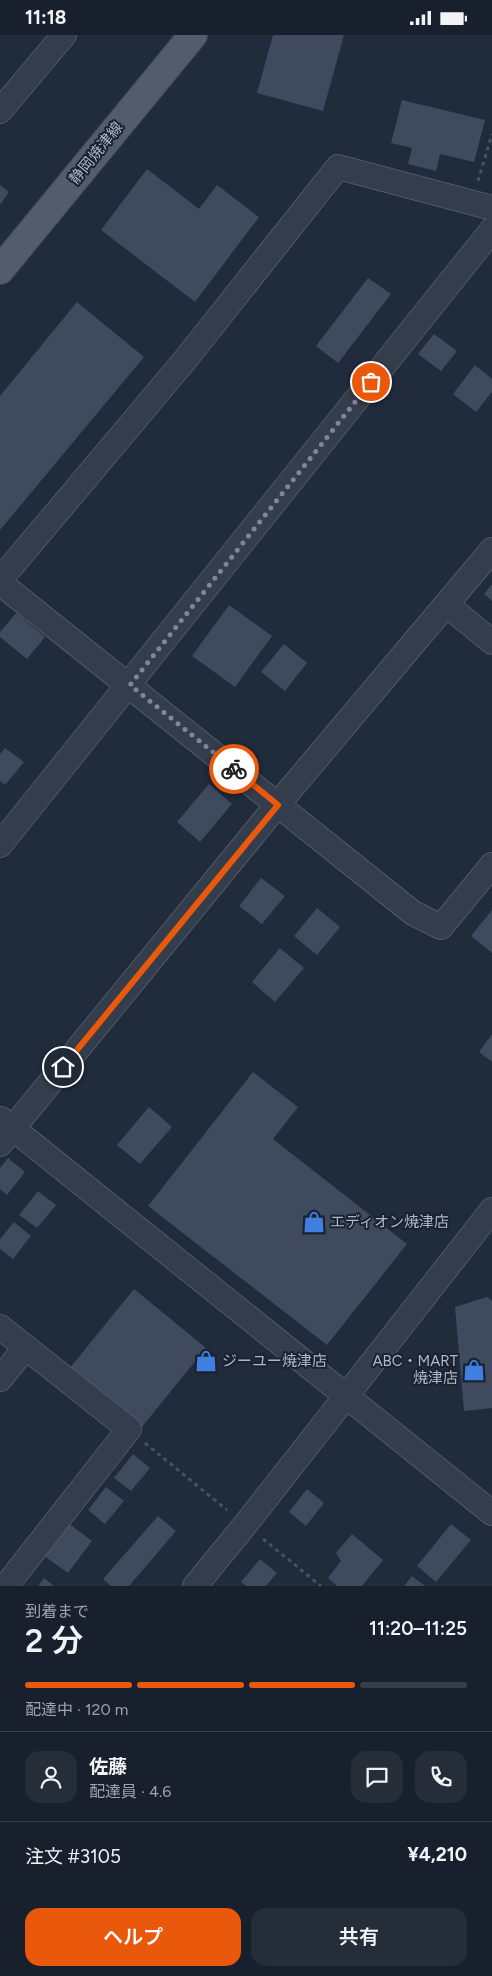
<!DOCTYPE html>
<html lang="ja">
<meta charset="utf-8">
<style>
body{margin:0;font-family:Figtree,"Noto Sans JP",sans-serif;background:#252d39;color:#f1f3f6;height:100vh;display:flex;flex-direction:column;font-size:19px;white-space:nowrap}
*{box-sizing:border-box;margin:0}
p{font-size:16px;color:#9fa3aa}
.icon{flex:none;width:28px;height:28px;fill:none;stroke:currentColor;stroke-width:2;stroke-linecap:round;stroke-linejoin:round}
.map{position:relative;height:1551px;overflow:hidden}
.side{display:flex;flex-direction:column;background:#18202d;flex:1}
.side>*{flex:none}
.pin{position:absolute;display:grid;place-items:center;width:42px;height:42px;color:#fff;margin:-21px;border:2px solid #fff;border-radius:50%;box-shadow:0 1px 5px #0007}
.courier{position:absolute;display:grid;place-items:center;width:50px;height:50px;margin:-25px;border:4px solid #ea580c;border-radius:50%;background:#fff;color:#222;box-shadow:0 1px 6px #0007}
.summary em{font-style:normal;font-weight:600}
.summary div{display:flex;flex-direction:column-reverse}
.summary{display:flex;align-items:center;justify-content:space-between;height:85px;padding:0 25px}
h1{font-size:32px;font-weight:600;line-height:38px}
.bar{display:grid;grid-template-columns:repeat(4,1fr);gap:8px 5px;align-content:center;height:60px;padding:0 25px}
.bar i{height:6px;border-radius:4px;background:#363e49}
.bar .on{background:#ea580c}
.bar p{grid-column:span 4}
.line{display:flex;align-items:center;gap:12px;padding:0 25px;border-top:1px solid #363e49}
.line div{flex:1}
.round{display:grid;place-items:center;flex:none;width:52px;height:52px;border-radius:15px;background:#252d39}
.button{display:flex;gap:10px;margin-top:auto;padding:10px 25px}
.button a{flex:1;height:58px;border-radius:15px;background:#ea580c;color:#fff;font-size:20px;font-weight:600;line-height:58px;text-align:center}
.button a+a{background:#252d39;color:#f1f3f6}
.status{display:flex;justify-content:space-between;align-items:center;height:35px;padding:0 25px;background:#18202d;direction:ltr}
.status svg{height:14px;fill:currentColor}
.map>svg:first-child{display:block}
.building{fill:#3f4a5f}
.lines{fill:none;stroke-linecap:round;stroke-linejoin:round}
.minor-casing{stroke:#505867;stroke-width:26}
.major-casing{stroke:#3e4655;stroke-width:30}
.path{stroke:#40565b;stroke-width:3;stroke-dasharray:4 4;stroke-linecap:butt}
.minor{stroke:#343d4c;stroke-width:24}
.major{stroke:#525c6d;stroke-width:28}
.done{stroke:#7e8797;stroke-width:5;stroke-dasharray:0 9}
.route{stroke:#ea580c;stroke-width:6}
.labels{text-anchor:middle;stroke-width:4;stroke-linejoin:round;paint-order:stroke}
.street-label{font-size:15px;fill:#b0b8c8;stroke:#1a2231}
.poi-label{font-size:15px;fill:#b0b8c8;stroke:#1a2231;text-anchor:start}
</style>
<div class="status"><b>11:18</b><svg viewBox="0 0 49 12"><path d="M0 12V9h3v3zM5 12V6h3v6zM10 12V3h3v9zM15 12V0h3v12zM26 1h20v11H26zM47 4h2v5h-2z"/></svg></div>
<div class="map">
<svg width="492" height="1551" viewBox="0 0 492 1551">
<rect width="100%" height="100%" fill="#202b3c"/>
<path class="building" d="M273,0H344L323,76L257,58Z
M402,65L485,85L474,127L440,119L436,136L408,129L412,113L391,108Z
M147,134L199,174L217,150L259,182L195,267L101,195Z
M0,150L9,157L0,170Z
M368,243L391,259L338,328L316,311Z
M77,267L144,322L0,495V361Z
M434,299L457,316L441,336L418,319Z
M475,330L492,344V357L476,377L453,359Z
M492,549V566L484,559Z
M229,570L272,601L235,652L192,621Z
M16,578L45,602L27,624L0,602V597Z
M284,609L307,628L285,656L261,637Z
M5,713L24,727L5,750L0,746V719Z
M209,749L232,769L200,807L177,787Z
M261,843L285,861L262,889L239,871Z
M317,873L340,892L317,920L294,901Z
M492,875V918L471,901Z
M280,913L304,933L275,967L252,947Z
M492,999V1027L479,1017Z
M253,1037L298,1072L273,1104L407,1209L327,1310L148,1171Z
M149,1072L172,1092L140,1129L117,1110Z
M8,1123L25,1137L7,1160L0,1154V1133Z
M38,1156L56,1170L37,1193L19,1180Z
M14,1187L31,1201L13,1224L0,1214V1204Z
M134,1254L206,1313L141,1393L69,1334Z
M487,1262L492,1266V1373L464,1376L455,1272Z
M133,1419L150,1433L131,1456L114,1443Z
M106,1452L124,1466L105,1489L88,1475Z
M307,1454L324,1468L306,1491L289,1477Z
M158,1481L176,1496L129,1551H111L103,1544Z
M68,1488L92,1506L68,1538L43,1520Z
M451,1489L471,1505L436,1547L417,1531Z
M352,1499L383,1525L362,1551H337L328,1543L341,1526L336,1518Z
M260,1524L277,1538L266,1551H246L241,1547Z
M412,1541L425,1551H404Z
M44,1543L54,1551H38Z"/>
<g class="lines">
<g class="minor-casing">
<path id="minor" d="M0,76L64,0
M0,545L185,325L338,132L492,173
M0,548L413,878L441,892L492,830
M447,570L492,607
M0,810L492,195
M1,1084L492,1478
M0,1109L278,769L492,515
M0,1292L129,1394L6,1551
M0,1344L26,1312
M195,1551L245,1490L492,1175"/>
</g>
<g class="major-casing">
<path id="major" d="M0,235L193,0"/>
</g>
<path class="path" d="M478,146L492,99
M145,1408L227,1475
M263,1504L321,1551"/>
<use href="#minor" class="minor"/>
<use href="#major" class="major"/>
</g>
<g class="lines">
<path class="done" d="M234,734L130,650L371,347"/>
<path class="route" d="M63,1032L278,770L234,734"/>
</g>
<defs>
<g id="shop-bare" transform="scale(1.725)"><path d="M-5-2.5h2.3a2.7 3.5 0 0 1 5.4 0H5L5.5 6h-11ZM-1.5-2.5h3a1.5 2.3 0 0 0-3 0Z" fill="#3f7fe0" stroke="#1a2231" stroke-width="2.5" paint-order="stroke"/></g>
</defs>
<g fill-rule="evenodd">
<use href="#shop-bare" x="314" y="1187"/>
<use href="#shop-bare" x="206" y="1326"/>
<use href="#shop-bare" x="474" y="1335"/>
</g>
<g class="labels">
<g class="street-label">
<text transform="translate(96 118) rotate(-51)" y="5">静岡焼津線</text>
</g>
<g class="poi-label">
<text x="330" y="1192">エディオン焼津店</text>
<text x="222" y="1331">ジーユー焼津店</text>
<text x="458" y="1331" text-anchor="end">ABC・MART<tspan x="458" dy="17">焼津店</tspan></text>
</g>
</g>
</svg>
<div class="pin" style="left:371px;top:347px;background:#ea580c"><svg class="icon" aria-label="bag" viewBox="0 0 24 24"><path d="M5 8h14l-1 12H6zM9 8a3 3 0 0 1 6 0"/></svg></div>
<div class="pin" style="left:63px;top:1032px;background:#1f2937"><svg class="icon" aria-label="home" viewBox="0 0 24 24"><path d="M3 11l9-7 9 7M6 9v11h12V9"/></svg></div>
<div class="courier" style="left:234px;top:734px"><svg class="icon" aria-label="bike" viewBox="0 0 24 24"><circle cx="6" cy="16" r="4"/><circle cx="18" cy="16" r="4"/><path d="M6 16l4-8h5l3 8M10 8l3 8H6M13 5h3"/></svg></div>
</div>
<section class="side">
<div class="summary"><div><h1>2 分</h1><p>到着まで</p></div><em>11:20–11:25</em></div>
<div class="bar"><i class="on"></i><i class="on"></i><i class="on"></i><i></i><p>配達中 · 120 m</p></div>
<div class="line" style="height:90px"><a class="round"><svg class="icon" aria-label="person" viewBox="0 0 24 24"><circle cx="12" cy="8" r="4"/><path d="M4 21q1-7 8-7t8 7"/></svg></a><div><b>佐藤</b><p>配達員 · 4.6</p></div><a class="round"><svg class="icon" aria-label="chat" viewBox="0 0 24 24"><path d="M4 5h16v11H9l-5 4z"/></svg></a><a class="round"><svg class="icon" aria-label="phone" viewBox="0 0 24 24"><path d="M5 4h4l2 5-3 2q2 4 5 5l2-3 5 2v4C11 20 4 13 5 4z"/></svg></a></div>
<div class="line" style="height:65px"><div>注文 #3105</div><b>¥4,210</b></div>
<div class="button"><a>ヘルプ</a><a>共有</a></div>
</section>
